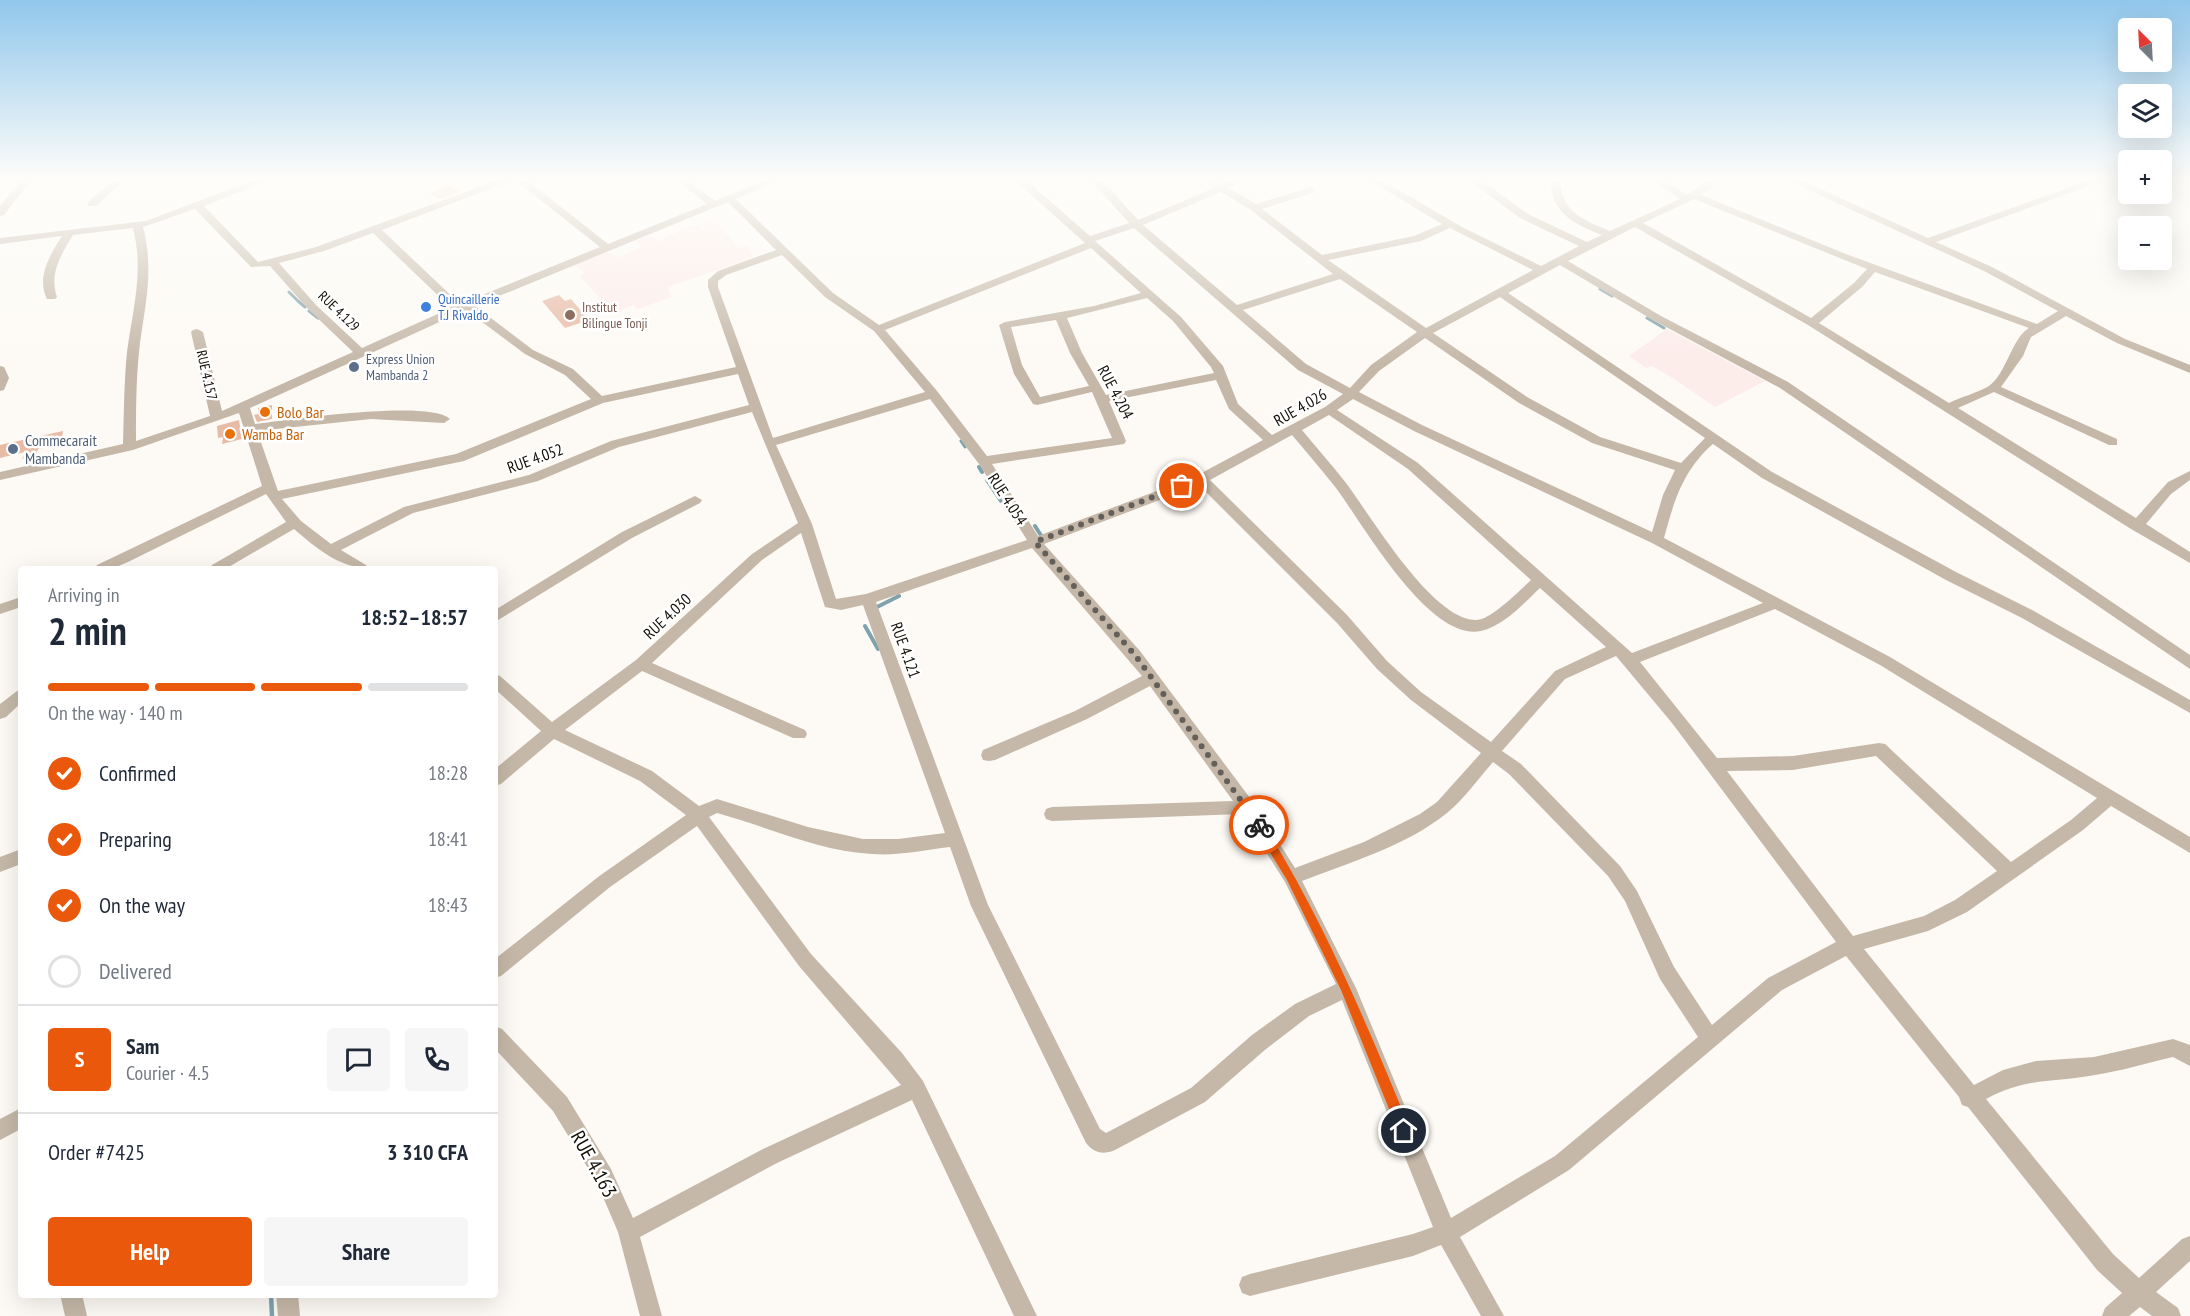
<!DOCTYPE html>
<meta charset="utf-8">
<style>
body{margin:0;font-family:"PT Sans Narrow",sans-serif;background:#f6f6f7;color:#1f2937;height:100vh;display:flex;flex-direction:column;font-size:22px;white-space:nowrap}
*{box-sizing:border-box;margin:0}
p{font-size:20px;color:#747a83}
.icon{flex:none;width:33px;height:33px;fill:none;stroke:currentColor;stroke-width:2;stroke-linecap:round;stroke-linejoin:round}
.map{position:relative;flex:1;overflow:hidden}
.side{position:absolute;left:18px;top:566px;width:480px;height:732px;display:flex;flex-direction:column;background:#fff;border-radius:6px;box-shadow:0 6px 24px #0002}
.side>*{flex:none}
.needle{width:39px;rotate:336deg}
.buttons{position:absolute;left:2118px;top:18px;display:grid;gap:12px}
.buttons a{display:grid;place-items:center;width:54px;height:54px;border-radius:6px;background:#fff;box-shadow:0 6px 24px #0002;font-size:30px}
.pin{position:absolute;display:grid;place-items:center;width:51px;height:51px;color:#fff;margin:-26px;border:3px solid #fff;border-radius:50%;box-shadow:0 2px 6px #0007}
.courier{position:absolute;display:grid;place-items:center;width:60px;height:60px;margin:-30px;border:4px solid #ea580c;border-radius:50%;background:#fff;color:#222;box-shadow:0 2px 8px #0007}
.overview em{font-style:normal;font-weight:800}
.overview div{display:flex;flex-direction:column-reverse}
.overview{display:flex;align-items:center;justify-content:space-between;height:102px;padding:0 30px}
h1{font-size:39px;font-weight:800;line-height:45px}
.bar{display:grid;grid-template-columns:repeat(4,1fr);gap:9px 6px;align-content:center;height:72px;padding:0 30px}
.bar i{height:8px;border-radius:4px;background:#e0e1e3}
.bar .selected{background:#ea580c}
.bar p{grid-column:span 4}
.line{display:flex;align-items:center;gap:15px;padding:0 30px;border-top:2px solid #e0e1e3}
.line div{flex:1}
.round{display:grid;place-items:center;flex:none;width:63px;height:63px;border-radius:6px;background:#f6f6f7}
ol{padding:0 30px;list-style:none}
li{display:flex;align-items:center;gap:18px;height:66px}
li p{margin-inline-start:auto}
li .icon{padding:6px;border-radius:50%;background:#ea580c;color:#fff;stroke-width:4}
li:last-child{color:#747a83}
li i{width:33px;height:33px;border:3px solid #e0e1e3;border-radius:50%}
.cta{display:flex;gap:12px;margin-top:auto;padding:12px 30px}
.cta a{flex:1;height:69px;border-radius:6px;background:#ea580c;color:#fff;font-size:24px;font-weight:800;line-height:69px;text-align:center}
.cta a+a{background:#f6f6f7;color:#1f2937}
.map>svg:first-child{display:block}
.education{fill:#fcecea}
.lines{fill:none;stroke-linecap:round;stroke-linejoin:round}
.stream-far2{stroke:#7fa3ac;stroke-width:3}
.stream-far1{stroke:#7fa3ac;stroke-width:4}
.stream{stroke:#7fa3ac;stroke-width:4.5}
.building{fill:#e7bba6}
.minor{fill:#c5b8a8;fill-rule:evenodd}
.route{fill:#ea580c}
.done{stroke:#646059;stroke-width:6;stroke-dasharray:0 10.8}
.shop-dot{fill:#3f7fe0;stroke:#fff;stroke-width:2}
.education-dot{fill:#8d6e63;stroke:#fff;stroke-width:2}
.service-dot{fill:#5c6f8a;stroke:#fff;stroke-width:2}
.food-dot{fill:#e8710a;stroke:#fff;stroke-width:2}
.labels{text-anchor:middle;stroke-width:5;stroke-linejoin:round;paint-order:stroke}
.far-shop-label{font-size:14px;fill:#366cbe;stroke:#fff;text-anchor:start}
.far-education-label{font-size:14px;fill:#785e54;stroke:#fff;text-anchor:start}
.far-street-label{font-size:14px;fill:#120d05;stroke:#fff}
.far-service-label{font-size:14px;fill:#4e5e75;stroke:#fff;text-anchor:start}
.street-label{font-size:16px;fill:#120d05;stroke:#fff}
.food-label{font-size:16px;fill:#c56008;stroke:#fff;text-anchor:start}
.service-label{font-size:16px;fill:#4e5e75;stroke:#fff;text-anchor:start}
.near-street-label{font-size:20px;fill:#120d05;stroke:#fff}
</style>
<div class="map">
<svg width="2190" height="1316" viewBox="0 0 2190 1316">
<rect width="100%" height="100%" fill="#fdfaf5"/>
<path class="education" d="M709,220L713,224L719,223L737,248L749,246L754,257L668,287L672,297L637,309L634,305L614,313L579,276L585,273L574,265L606,252L618,257L642,247L636,241L650,235L657,241L696,224L703,229L706,227L701,224Z
M1667,329L1680,336L1765,381L1715,407L1676,380L1652,366L1646,368L1629,356Z"/>
<g class="lines">
<path class="stream-far2" d="M1600,289L1612,296
M289,292L297,300
M298,301L305,307
M309,311L318,318
M1647,318L1664,328
M961,441L965,447"/>
<path class="stream-far1" d="M979,467L982,472
M987,480L1001,501
M1035,526L1042,537
M873,609L899,596
M865,626L878,649"/>
<path class="stream" d="M271,1294L272,1316"/>
</g>
<path class="building" d="M449,185L460,192L439,199L430,193Z
M559,295L565,301L571,299L589,320L565,328L542,301Z
M272,405V419L257,422L254,415L258,414V408Z
M239,420L242,439L222,444L223,437L218,438L217,426Z
M63,431L61,444L38,449L36,456L22,459L25,452L0,458V445Z"/>
<g class="lines">
<path class="minor" d="M21,180H31L4,215L0,216V206Z
M114,180H125L96,206H88V202Z
M254,180H269L204,206L258,262L316,247L498,180H513L382,230L460,304L600,247L515,180H527L608,244L707,204L676,180H688L715,201L765,180H779L736,199L833,293L879,325L1085,243L1015,180H1026L1090,236L1129,223L1091,180H1102L1138,220L1214,188L1203,180H1215L1222,184L1231,180H1245L1229,188L1256,204L1311,187L1316,190L1315,192L1262,209L1322,255L1414,236L1442,224L1369,180H1382L1462,227L1541,266L1579,246L1520,218L1469,180H1481L1528,214L1587,242L1602,235C1575,224 1550,213 1551,180H1561C1560,212 1585,221 1610,231L1680,199L1652,180H1664L1687,195L1709,180H1721L1701,195L1846,254L2037,324L2058,311L1984,271L1787,180H1801L1928,238L2090,180H2105L1936,242L1992,267L2125,339L2190,365V373L2117,343L2066,316L2031,337L2023,356L2001,387L2117,439V445H2109L1994,392L1958,408L2136,518L2168,482L2190,471V480L2171,494L2146,524L2190,552V563L2131,529L1808,325L1635,227L1568,261L1661,316L1788,382L2190,655V669L1780,388L1653,320L1560,265L1508,293L1772,472L1956,572L2032,610L2190,700V713L2022,618L1946,580L1762,478L1713,444C1683,470 1674,501 1664,538L1890,657L2190,837V853L2111,806L2083,830L1967,912L1928,931L1864,949L1974,1085L2003,1070L2036,1061L2094,1057L2173,1039L2190,1045V1066L2173,1057C2147,1063 2121,1071 2095,1075C2051,1083 2028,1077 1986,1099L2113,1254L2139,1278L2182,1239L2190,1236V1261L2156,1292L2178,1308L2181,1316H2152L2140,1307L2129,1316H2102L2105,1308L2122,1293L2097,1270L1968,1107L1962,1105L1959,1097L1846,956L1782,990L1569,1170L1460,1237L1504,1316H1481L1441,1245L1413,1256L1250,1296L1242,1293L1239,1285L1242,1277L1250,1274L1413,1234L1433,1227L1342,1000L1309,1016L1266,1049L1205,1102L1115,1150C1103,1155 1094,1153 1086,1143L971,906L950,847C924,850 898,856 872,854C819,851 768,827 717,813L709,817L811,954L902,1053L923,1081L1037,1316H1014L912,1100L777,1163L640,1237L662,1316H640L618,1232L597,1183L553,1111L495,1049V1026L502,1029L567,1097L611,1169L633,1218L763,1149L901,1085L799,966L697,826L610,887L501,976L495,978V959L598,877L686,815L640,781L554,739L501,784L495,786V769L541,731L495,689V674L500,676L552,722L636,660L752,554L798,523L752,412L619,447L538,481L413,513L341,550L366,565L368,568C339,568 315,547 294,529L227,568H210L212,565L286,522L266,494L128,562L114,568H95L97,565L262,486L239,413L133,450L0,480V472L123,444C124,413 124,382 127,352C133,308 144,271 133,228L73,235C61,255 49,273 57,297L55,299H47C36,277 50,255 62,236L0,244V238L146,221ZM1221,192L1251,210L1333,274L1237,305L1143,225ZM1694,199L1867,269L1854,283L1811,318L1643,223ZM728,202L776,250L718,271L708,280V287L736,367L602,396L573,369L533,350L475,306ZM195,209L251,267L270,266L308,309L353,352L222,411L203,332L197,329L193,330L191,332L210,416L136,441C136,411 136,381 139,352C144,307 155,273 143,227ZM1134,228L1298,370L1343,394L1325,407L1272,435L1238,404L1223,366L1181,317L1095,241ZM1450,228L1533,270L1426,328L1328,260L1421,241ZM373,233L451,308L362,348L316,305L279,263L324,251ZM1091,248L1141,293L1094,306L1005,322L999,325L1014,374L1033,404L1037,405L1092,392L1112,438L987,456L937,391L885,330ZM782,255L825,297L874,331L925,392L773,438L718,287V281L726,275ZM1875,272L2029,328C2011,339 2007,373 1989,386C1977,393 1961,397 1949,403L1819,323L1862,287ZM1340,279L1417,332L1371,365L1350,388L1306,364L1243,310ZM1500,297L1705,438L1681,463L1600,437L1527,397L1433,333ZM1147,298L1173,321L1211,367L1214,373L1106,395L1082,353L1067,318ZM466,310L525,354L565,375L591,399L456,454L278,491L257,431L371,419L444,423L450,419C430,399 287,420 255,424L250,408ZM1056,320L1070,353L1089,386L1040,397L1022,365L1011,327ZM1425,338L1519,403L1592,443L1675,470L1663,495L1652,532L1422,425L1359,392L1379,371ZM738,374L749,405L611,441L529,475L404,507L331,544L301,521L282,499L464,461L603,403ZM1216,380L1229,409L1263,440L1196,476L1038,536L992,464L1124,444L1126,441L1109,401ZM930,399L979,464L1027,540L866,594L836,599L812,524L776,445ZM1353,399L1414,431L1652,543L1763,603L1632,653L1418,463L1337,410ZM1329,415L1408,469L1531,580C1520,590 1491,620 1476,620C1432,620 1371,516 1346,483C1332,465 1316,447 1302,430ZM1292,435C1307,453 1322,470 1336,488C1363,524 1429,642 1481,631C1504,626 1524,603 1540,588L1606,647L1555,671L1491,742L1421,692L1387,661L1347,615L1210,480ZM1199,485L1337,623L1377,669L1411,700L1481,753L1437,802L1420,814L1364,842L1295,868L1253,802L1140,651L1044,544ZM801,533L825,607L841,610L863,605L945,833L898,839H863L808,827L717,799L699,806L652,771L565,730L642,671L793,738H805L807,734L805,730L652,663L762,560ZM1032,548L1142,676L1075,711L983,750L981,755L983,760L989,761L995,760L1087,719L1150,686L1233,801L1052,807L1046,809L1044,814L1046,819L1052,821L1242,814L1285,882L1336,984L1295,1004L1252,1035L1191,1088L1106,1133L1100,1129L988,905L876,602ZM1775,609L1880,665L2097,798L2071,820L2011,862L1885,744L1879,743L1793,756L1717,758L1640,662ZM1616,656L1672,723L1836,942L1768,978L1712,1025L1674,967L1637,891L1620,866L1521,764L1502,751L1565,679ZM1876,756L1997,871L1955,900L1924,916L1853,936L1727,771L1793,770ZM1493,762L1509,774L1608,876L1625,901L1660,979L1698,1037L1555,1156L1451,1218L1356,988L1302,881C1351,862 1406,846 1447,813C1464,799 1479,778 1493,762Z
M0,366L4,367L9,378L4,390L0,391Z
M695,496L702,500L700,503L632,538L495,622V610L622,532Z
M21,597V607L0,614V604Z
M21,688V703L6,717L0,719V704Z
M21,849V864L0,872V857Z
M21,1108V1129L0,1140V1119Z
M60,1294H82L87,1316H65Z
M276,1294H298L300,1316H278Z"/>
</g>
<linearGradient id="sky" x2="0" y2="1"><stop stop-color="#91c7ec"/><stop offset="0.49" stop-color="#fefdfa"/><stop offset="1" stop-color="#fefdfa" stop-opacity="0"/></linearGradient>
<rect width="2190" height="365" fill="url(#sky)"/>
<path class="route" d="M1259,821L1262,822C1324,920 1367,1025 1411,1131L1409,1136H1400L1341,990L1287,880L1253,825Z"/>
<g class="lines">
<path class="done" d="M1182,486L1035,542L1135,655L1259,825"/>
</g>
<circle class="shop-dot" cx="426" cy="307" r="6"/>
<circle class="education-dot" cx="570" cy="315" r="6"/>
<g class="service-dot">
<circle cx="354" cy="367" r="6"/>
<circle cx="13" cy="449" r="6"/>
</g>
<g class="food-dot">
<circle cx="265" cy="412" r="6"/>
<circle cx="230" cy="434" r="6"/>
</g>
<g class="labels">
<g class="far-shop-label">
<text x="438" y="304">Quincaillerie<tspan x="438" dy="16">T.J Rivaldo</tspan></text>
</g>
<g class="far-education-label">
<text x="582" y="312">Institut<tspan x="582" dy="16">Bilingue Tonji</tspan></text>
</g>
<g class="far-street-label">
<text transform="translate(339 311) rotate(44)" y="5">RUE 4.129</text>
<text transform="translate(207 375) rotate(77)" y="5">RUE 4.157</text>
</g>
<g class="far-service-label">
<text x="366" y="364">Express Union<tspan x="366" dy="16">Mambanda 2</tspan></text>
</g>
<g class="street-label">
<text transform="translate(1116 392) rotate(62)" y="6">RUE 4.204</text>
<text transform="translate(1300 407) rotate(-30)" y="6">RUE 4.026</text>
<text transform="translate(535 458) rotate(-20)" y="6">RUE 4.052</text>
<text transform="translate(1008 499) rotate(57)" y="6">RUE 4.054</text>
<text transform="translate(667 616) rotate(-43)" y="6">RUE 4.030</text>
<text transform="translate(906 650) rotate(70)" y="6">RUE 4.121</text>
</g>
<g class="food-label">
<text x="277" y="418">Bolo Bar</text>
<text x="242" y="440">Wamba Bar</text>
</g>
<g class="service-label">
<text x="25" y="446">Commecarait<tspan x="25" dy="18">Mambanda</tspan></text>
</g>
<g class="near-street-label">
<text transform="translate(594 1164) rotate(61)" y="7">RUE 4.163</text>
</g>
</g>
</svg>
<div class="buttons">
<a><svg class="needle" viewBox="-14 -14 28 28"><path d="M0-13l5 13h-10z" fill="#e53935"/><path d="M0 13l5-13h-10z" fill="#747a83"/></svg></a>
<a><svg class="icon" aria-label="layers" viewBox="0 0 24 24"><path d="M12 4l9 5-9 5-9-5zM3 14l9 5 9-5"/></svg></a>
<a>+</a>
<a>−</a>
</div>
<div class="pin" style="left:1182px;top:486px;background:#ea580c"><svg class="icon" aria-label="bag" viewBox="0 0 24 24"><path d="M5 8h14l-1 12H6zM9 8a3 3 0 0 1 6 0"/></svg></div>
<div class="pin" style="left:1404px;top:1131px;background:#1f2937"><svg class="icon" aria-label="home" viewBox="0 0 24 24"><path d="M3 11l9-7 9 7M6 9v11h12V9"/></svg></div>
<div class="courier" style="left:1259px;top:825px"><svg class="icon" aria-label="bike" viewBox="0 0 24 24"><circle cx="6" cy="16" r="4"/><circle cx="18" cy="16" r="4"/><path d="M6 16l4-8h5l3 8M10 8l3 8H6M13 5h3"/></svg></div>
<section class="side">
<div class="overview"><div><h1>2 min</h1><p>Arriving in</p></div><em>18:52–18:57</em></div>
<div class="bar"><i class="selected"></i><i class="selected"></i><i class="selected"></i><i></i><p>On the way · 140 m</p></div>
<ol>
<li><svg class="icon" aria-label="check" viewBox="0 0 24 24"><path d="M5 12l5 5 9-10"/></svg>Confirmed<p>18:28</p></li>
<li><svg class="icon" aria-label="check" viewBox="0 0 24 24"><path d="M5 12l5 5 9-10"/></svg>Preparing<p>18:41</p></li>
<li><svg class="icon" aria-label="check" viewBox="0 0 24 24"><path d="M5 12l5 5 9-10"/></svg>On the way<p>18:43</p></li>
<li><i></i>Delivered</li>
</ol>
<div class="line" style="height:108px"><b class="round" style="background:#ea580c;color:#fff">S</b><div><b>Sam</b><p>Courier · 4.5</p></div><a class="round"><svg class="icon" aria-label="chat" viewBox="0 0 24 24"><path d="M4 5h16v11H9l-5 4z"/></svg></a><a class="round"><svg class="icon" aria-label="phone" viewBox="0 0 24 24"><path d="M5 4h4l2 5-3 2q2 4 5 5l2-3 5 2v4C11 20 4 13 5 4z"/></svg></a></div>
<div class="line" style="height:78px"><div>Order #7425</div><b>3 310 CFA</b></div>
<div class="cta"><a>Help</a><a>Share</a></div>
</section>
</div>
